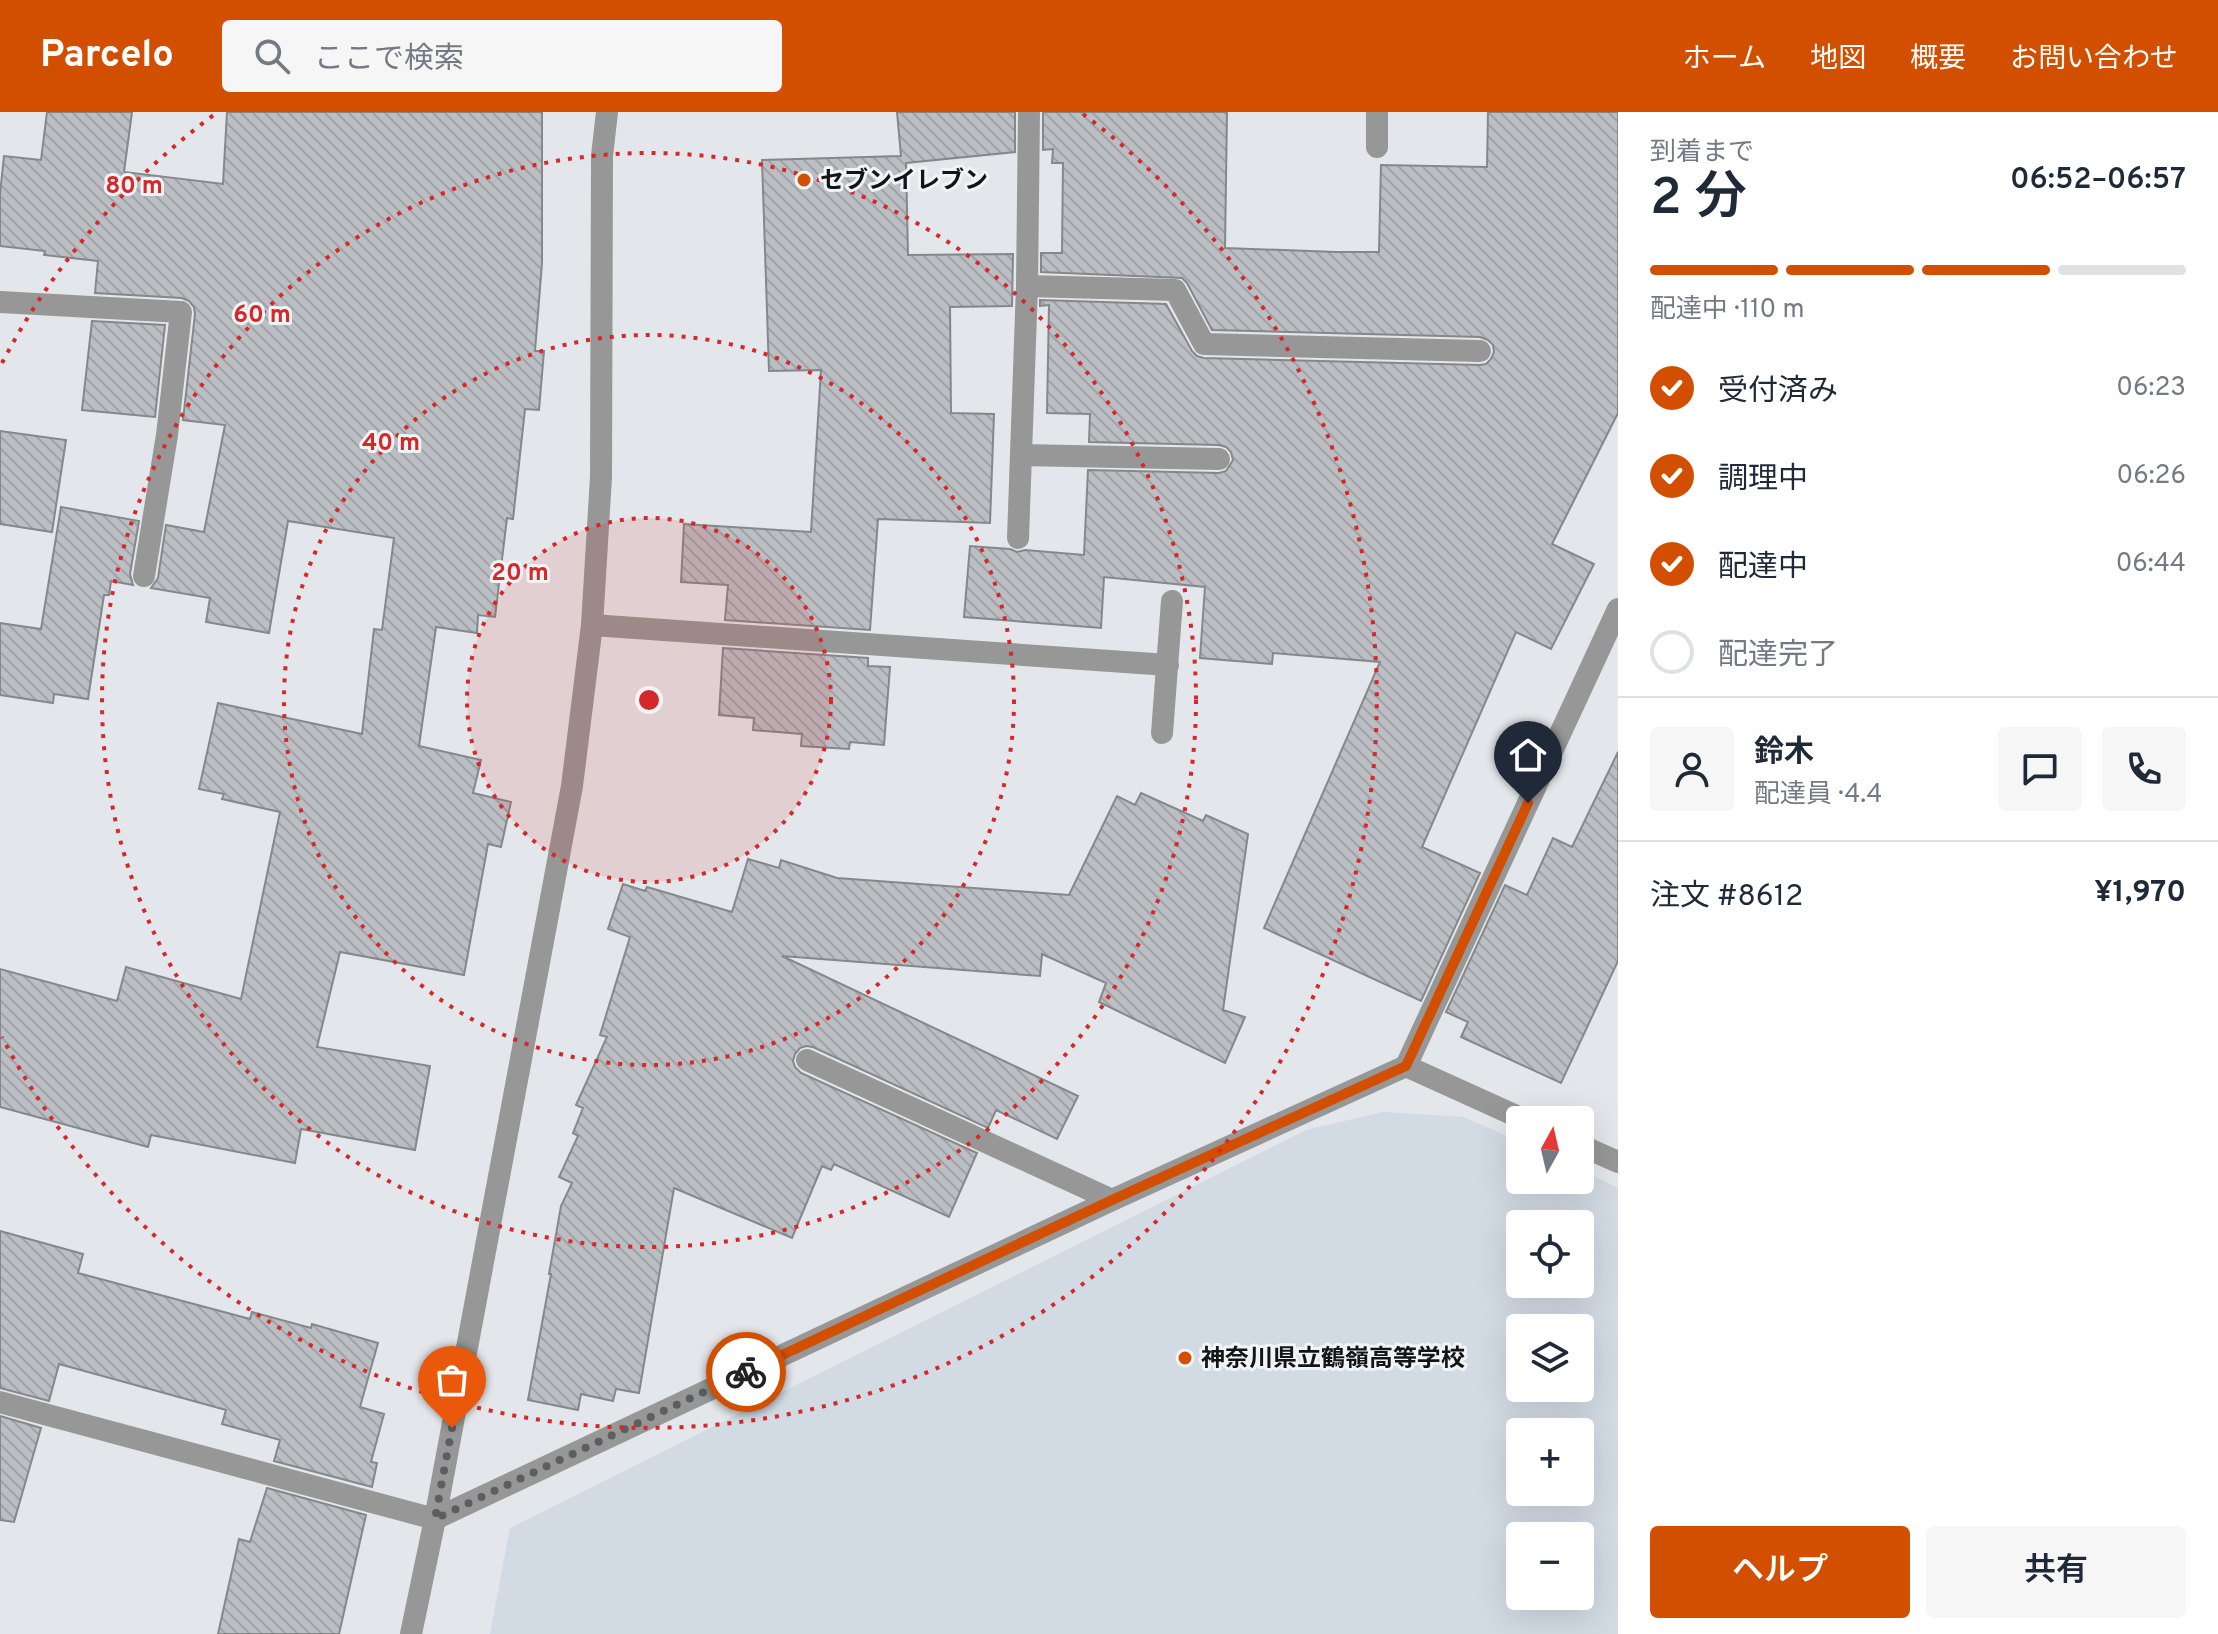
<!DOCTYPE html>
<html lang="ja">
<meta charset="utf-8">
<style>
body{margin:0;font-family:Overpass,"Noto Sans JP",sans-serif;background:#f6f6f7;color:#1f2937;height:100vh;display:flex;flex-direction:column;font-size:30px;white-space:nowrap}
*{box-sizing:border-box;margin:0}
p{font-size:26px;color:#747a83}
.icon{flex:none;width:44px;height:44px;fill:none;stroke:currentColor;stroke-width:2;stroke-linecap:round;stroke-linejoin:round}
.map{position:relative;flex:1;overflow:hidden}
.details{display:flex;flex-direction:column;background:#fff;width:600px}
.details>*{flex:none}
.needle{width:52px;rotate:8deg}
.buttons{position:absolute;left:1506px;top:994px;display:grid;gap:16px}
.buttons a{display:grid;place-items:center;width:88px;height:88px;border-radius:8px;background:#fff;box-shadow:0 8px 32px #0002;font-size:40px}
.pin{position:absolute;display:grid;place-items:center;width:68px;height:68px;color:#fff;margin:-82px -34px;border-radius:50% 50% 50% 0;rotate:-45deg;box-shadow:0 0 8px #0007}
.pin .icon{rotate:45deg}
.courier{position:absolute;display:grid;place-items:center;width:80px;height:80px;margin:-40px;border:6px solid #d24f00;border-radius:50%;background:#fff;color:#222;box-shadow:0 2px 10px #0007}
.overview em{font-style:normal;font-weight:600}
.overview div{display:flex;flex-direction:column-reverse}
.overview{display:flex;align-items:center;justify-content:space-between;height:136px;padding:0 32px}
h1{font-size:52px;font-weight:600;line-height:60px}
.bar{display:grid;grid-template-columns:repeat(4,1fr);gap:12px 8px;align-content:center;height:96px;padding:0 32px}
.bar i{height:10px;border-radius:6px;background:#e0e1e3}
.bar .selected{background:#d24f00}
.bar p{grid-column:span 4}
.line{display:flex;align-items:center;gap:20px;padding:0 32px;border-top:2px solid #e0e1e3}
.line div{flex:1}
.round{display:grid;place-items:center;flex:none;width:84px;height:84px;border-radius:8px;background:#f6f6f7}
ol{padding:0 32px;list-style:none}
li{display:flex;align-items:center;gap:24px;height:88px}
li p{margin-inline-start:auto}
li .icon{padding:8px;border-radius:50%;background:#d24f00;color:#fff;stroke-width:4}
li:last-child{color:#747a83}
li i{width:44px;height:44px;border:4px solid #e0e1e3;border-radius:50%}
.primary-button{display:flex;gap:16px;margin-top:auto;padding:16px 32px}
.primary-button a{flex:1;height:92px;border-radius:8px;background:#d24f00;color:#fff;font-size:32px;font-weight:600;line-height:92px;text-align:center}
.primary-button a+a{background:#f6f6f7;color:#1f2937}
header{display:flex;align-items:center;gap:48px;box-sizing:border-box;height:112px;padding:0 40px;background:#d24f00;color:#fff}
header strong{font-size:38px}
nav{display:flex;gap:44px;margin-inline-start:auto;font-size:28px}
.search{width:560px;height:72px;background:#f6f6f7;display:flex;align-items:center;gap:20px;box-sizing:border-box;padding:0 28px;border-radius:8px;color:#747a83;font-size:30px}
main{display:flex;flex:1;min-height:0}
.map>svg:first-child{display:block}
.built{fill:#d2dae4;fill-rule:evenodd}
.building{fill:url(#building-back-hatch);stroke:#85888b;stroke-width:2}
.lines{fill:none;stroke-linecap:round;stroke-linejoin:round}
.service{stroke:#969796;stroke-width:22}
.minor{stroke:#969796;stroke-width:22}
.tertiary{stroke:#969796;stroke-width:22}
.done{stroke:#5c5e60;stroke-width:8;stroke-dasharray:0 14.4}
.route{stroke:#d24f00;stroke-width:10}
.ring{fill:none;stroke:#d62828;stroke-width:4;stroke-dasharray:4 8}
.poi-dot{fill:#d24f00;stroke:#f0f4f7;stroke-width:3}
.labels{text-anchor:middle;stroke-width:6;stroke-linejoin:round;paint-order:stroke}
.poi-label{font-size:24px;font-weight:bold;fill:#131415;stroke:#f0f4f7;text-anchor:start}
.centre{fill:#d62828;stroke:#f0f4f7;stroke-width:4}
.ring-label{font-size:24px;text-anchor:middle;font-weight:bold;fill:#d62828;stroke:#f0f4f7;stroke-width:6;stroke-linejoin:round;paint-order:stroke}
</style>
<header>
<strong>Parcelo</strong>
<div class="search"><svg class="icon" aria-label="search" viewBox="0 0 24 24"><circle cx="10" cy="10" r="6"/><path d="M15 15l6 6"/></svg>ここで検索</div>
<nav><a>ホーム</a><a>地図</a><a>概要</a><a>お問い合わせ</a></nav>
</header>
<main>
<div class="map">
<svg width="1618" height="1522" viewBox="0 0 1618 1522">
<defs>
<pattern id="building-back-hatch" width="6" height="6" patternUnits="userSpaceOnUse" patternTransform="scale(2)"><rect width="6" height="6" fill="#bbbec2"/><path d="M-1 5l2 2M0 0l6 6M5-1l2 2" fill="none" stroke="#a0a2a6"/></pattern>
</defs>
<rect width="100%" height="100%" fill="#e3e6ea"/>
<path class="built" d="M1383,1000L1464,1005L1520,1030V1068H1580V1058L1618,1076V1522H490L510,1416L1306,1018ZM1520,1112H1580V1172H1520ZM1520,1216H1580V1276H1520ZM1520,1320H1580V1380H1520ZM1520,1424H1580V1484H1520Z"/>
<path class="building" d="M47,0H132L124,60L223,72L227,0H542V151L535,239H544L539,298L525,297L513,407L507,406L495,505L478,503L477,521L436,515L419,634L481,648L473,681L511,690L501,735L488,732L464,863L340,840L317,935L430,954L415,1038L301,1017L295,1051L151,1023L148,1035L0,995V857L117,889L126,855L241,887L280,700L222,687L224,682L199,677L218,591L362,622L374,517L382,518L394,426L288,409L269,521L206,510L210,486L151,476L158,466L166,413L204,420L225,313L183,308L195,202L194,195L189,189L182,186L95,181L98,149L44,143L45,139L0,134V82L4,44L41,48Z
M897,0H1015V40L906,51L908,143L1013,142L1012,194L950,195L951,301L994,302L990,411L878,407L870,518L725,508L728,473L681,470L684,412L811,420L821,258L769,259L762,48L901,44Z
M1043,0H1227L1225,136L1336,140H1379L1381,53L1487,55L1488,0H1618V301L1552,432L1594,452L1551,537L1516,520L1422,735L1480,761L1421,889L1264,816L1380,550L1273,541L1272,552L1200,546L1205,475L1104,465L1101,516L964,505L970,434L1010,437L1017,440L1025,438L1084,443L1088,358L1219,361L1226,359L1233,348L1231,340L1226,335L1219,333L1089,330L1090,302L1047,301L1049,193L1040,194V188L1166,192L1192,239L1197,244L1204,246L1480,253L1486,252L1491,247L1494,240L1493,233L1488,228L1480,225L1212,218L1187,171L1182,166L1041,160V141H1062L1063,51H1052L1053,37L1043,38Z
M92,209L165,213L155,305L82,298Z
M0,319L66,328L52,420L0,412Z
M61,395L139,409L130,462L133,473L111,469L109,483H104L88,587L54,582L53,591L0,583V511L41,517Z
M723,536L868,546V554L890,555L884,633L850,630L849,637L801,634L802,622L753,618L754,606L719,603Z
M1618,640V849L1561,971L1461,925L1468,910L1446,900L1505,773L1527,783L1553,726L1572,735Z
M1141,681L1203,709L1206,703L1248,722L1223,898L1245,905L1225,951L1099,890L1106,871L1042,842L1040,864L782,844L1078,984L1057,1027L996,998L988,1016L813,935L806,934L800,936L795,942L793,949L795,955L801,961L977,1041L949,1105L834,1052L831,1058L822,1054L792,1126L674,1076L639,1281L616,1277L613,1289L581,1282L578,1298L528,1288L551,1162H549L561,1094L572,1071L559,1065L578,1024L573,1021L583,996L576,993L607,925L600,923L630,825L608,817L623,772L645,779L647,775L732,800L748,747L779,756L781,748L837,766L1069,783L1117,684L1135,693Z
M0,1119L83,1142L78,1161L250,1207L252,1200L311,1216L312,1212L378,1231L360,1295L384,1302L371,1350L377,1351L372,1375L274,1349L280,1328L222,1312L226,1298L59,1252L49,1289L0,1276Z
M0,1304L41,1316L14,1410L0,1408Z
M267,1376L366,1403L339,1522H218L239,1427L250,1430Z"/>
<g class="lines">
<path class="service" d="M1377,35V0
M1027,174L1175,178L1204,232L1480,239
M0,190L181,200L167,323L144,464
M1021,343L1219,347
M592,513L1168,553
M1162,621L1172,489
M807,948L1112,1088"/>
<path class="minor" d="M1018,426L1027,174L1029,0
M1406,954L1525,1008
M1580,1033L1618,1050
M0,1290L435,1407L1112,1088L1406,954L1618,497"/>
<path class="tertiary" d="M411,1522L435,1407L572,674L592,513L601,365L602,44L607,0"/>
</g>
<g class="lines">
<path class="done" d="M452,1316L435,1407L746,1260"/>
<path class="route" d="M746,1260L1112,1088L1406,954L1528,691"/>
</g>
<circle cx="649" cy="588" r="182" fill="#d62828" fill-opacity=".12"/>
<g class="ring">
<circle cx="649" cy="588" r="182"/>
<circle cx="649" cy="588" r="365"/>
<circle cx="649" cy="588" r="547"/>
<path d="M2 251A729 729 0 0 1 215 2M1083 2A729 729 0 1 1 2 925"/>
</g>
<g class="poi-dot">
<circle cx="804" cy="68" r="8"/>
<circle cx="1185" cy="1246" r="8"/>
</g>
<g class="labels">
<g class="poi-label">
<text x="820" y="76">セブンイレブン</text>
<text x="1201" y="1254">神奈川県立鶴嶺高等学校</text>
</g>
</g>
<circle cx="649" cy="588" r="12" class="centre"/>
<g class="ring-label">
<text x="134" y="81">80 m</text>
<text x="262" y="210">60 m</text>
<text x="391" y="338">40 m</text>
<text x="520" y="468">20 m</text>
</g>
</svg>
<div class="buttons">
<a><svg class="needle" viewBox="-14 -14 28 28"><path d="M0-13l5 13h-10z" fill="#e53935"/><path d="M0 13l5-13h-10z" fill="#747a83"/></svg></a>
<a><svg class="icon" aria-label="locate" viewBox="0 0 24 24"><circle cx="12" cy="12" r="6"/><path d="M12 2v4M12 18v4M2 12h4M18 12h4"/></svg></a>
<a><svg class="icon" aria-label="layers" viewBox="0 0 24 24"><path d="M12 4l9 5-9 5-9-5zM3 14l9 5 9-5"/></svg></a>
<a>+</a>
<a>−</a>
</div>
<div class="pin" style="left:452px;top:1316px;background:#ea580c"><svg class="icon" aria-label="bag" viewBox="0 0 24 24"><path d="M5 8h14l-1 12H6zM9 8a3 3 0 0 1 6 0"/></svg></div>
<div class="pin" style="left:1528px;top:691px;background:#1f2937"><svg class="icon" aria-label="home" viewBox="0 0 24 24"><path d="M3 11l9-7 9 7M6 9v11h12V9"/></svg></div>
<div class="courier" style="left:746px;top:1260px"><svg class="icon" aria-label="bike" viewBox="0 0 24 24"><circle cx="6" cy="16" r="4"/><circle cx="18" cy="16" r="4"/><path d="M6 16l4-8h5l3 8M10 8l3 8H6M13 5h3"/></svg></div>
</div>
<section class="details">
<div class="overview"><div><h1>2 分</h1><p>到着まで</p></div><em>06:52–06:57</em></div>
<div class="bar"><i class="selected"></i><i class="selected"></i><i class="selected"></i><i></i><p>配達中 · 110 m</p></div>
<ol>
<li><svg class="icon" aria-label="check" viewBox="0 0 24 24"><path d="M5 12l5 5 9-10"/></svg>受付済み<p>06:23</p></li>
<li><svg class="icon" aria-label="check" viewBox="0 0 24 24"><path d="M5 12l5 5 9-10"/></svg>調理中<p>06:26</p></li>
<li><svg class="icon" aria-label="check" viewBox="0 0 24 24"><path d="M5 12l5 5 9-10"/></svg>配達中<p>06:44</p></li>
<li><i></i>配達完了</li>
</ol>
<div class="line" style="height:144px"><a class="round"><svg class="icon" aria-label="person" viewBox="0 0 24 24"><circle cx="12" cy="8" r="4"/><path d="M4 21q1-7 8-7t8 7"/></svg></a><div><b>鈴木</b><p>配達員 · 4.4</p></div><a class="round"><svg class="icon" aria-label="chat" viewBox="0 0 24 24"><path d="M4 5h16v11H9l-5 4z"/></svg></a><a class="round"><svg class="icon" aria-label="phone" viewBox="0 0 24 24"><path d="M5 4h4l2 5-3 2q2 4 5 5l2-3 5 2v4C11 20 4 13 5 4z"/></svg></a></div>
<div class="line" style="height:104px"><div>注文 #8612</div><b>¥1,970</b></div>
<div class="primary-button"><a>ヘルプ</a><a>共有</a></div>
</section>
</main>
